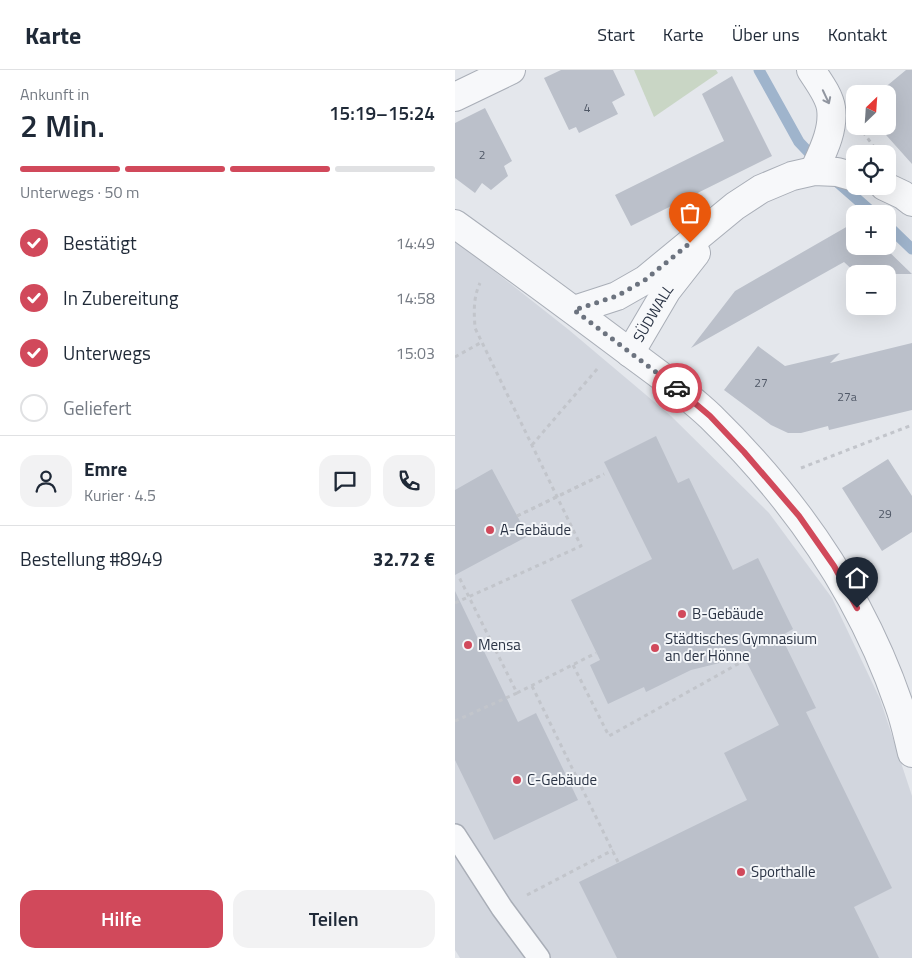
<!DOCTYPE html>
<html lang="de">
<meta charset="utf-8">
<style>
body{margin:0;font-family:"Titillium Web",sans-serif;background:#f2f2f3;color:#1f2937;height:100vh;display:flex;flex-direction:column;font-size:19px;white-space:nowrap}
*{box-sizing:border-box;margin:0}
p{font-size:16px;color:#747a83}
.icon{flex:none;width:28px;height:28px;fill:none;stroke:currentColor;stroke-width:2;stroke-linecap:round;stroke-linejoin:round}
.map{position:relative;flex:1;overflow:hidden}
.drawer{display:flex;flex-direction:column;background:#fff;width:455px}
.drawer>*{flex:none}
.needle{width:32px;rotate:25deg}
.fabs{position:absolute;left:391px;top:15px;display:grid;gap:10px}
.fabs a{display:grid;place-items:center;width:50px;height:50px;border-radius:10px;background:#fff;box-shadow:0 5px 20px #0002;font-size:25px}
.pin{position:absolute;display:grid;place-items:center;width:42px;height:42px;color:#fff;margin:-51px -21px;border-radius:50% 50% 50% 0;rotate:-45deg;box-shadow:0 0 5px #0007}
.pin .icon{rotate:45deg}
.courier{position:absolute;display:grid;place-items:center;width:50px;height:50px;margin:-25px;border:4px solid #d1495b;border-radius:50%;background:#fff;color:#222;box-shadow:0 1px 6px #0007}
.head em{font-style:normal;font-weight:600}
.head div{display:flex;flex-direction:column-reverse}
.head{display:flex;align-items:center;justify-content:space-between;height:85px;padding:0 20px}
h1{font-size:32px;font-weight:600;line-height:38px}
.bar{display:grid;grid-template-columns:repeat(4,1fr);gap:8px 5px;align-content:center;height:60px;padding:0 20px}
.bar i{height:6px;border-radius:4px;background:#e0e1e3}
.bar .current{background:#d1495b}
.bar p{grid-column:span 4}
.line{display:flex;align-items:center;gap:12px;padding:0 20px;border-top:1px solid #e0e1e3}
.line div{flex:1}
.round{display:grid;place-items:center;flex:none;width:52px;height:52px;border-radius:15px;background:#f2f2f3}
ol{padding:0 20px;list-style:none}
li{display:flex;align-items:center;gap:15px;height:55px}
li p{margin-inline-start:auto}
li .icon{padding:5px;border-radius:50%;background:#d1495b;color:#fff;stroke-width:4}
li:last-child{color:#747a83}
li i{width:28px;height:28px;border:2px solid #e0e1e3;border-radius:50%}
.button{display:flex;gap:10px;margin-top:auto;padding:10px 20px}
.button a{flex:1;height:58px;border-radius:15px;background:#d1495b;color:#fff;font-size:20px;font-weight:600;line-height:58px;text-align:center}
.button a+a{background:#f2f2f3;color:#1f2937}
header{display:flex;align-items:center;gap:30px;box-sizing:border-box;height:70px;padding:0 25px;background:#fff;border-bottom:1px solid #e0e1e3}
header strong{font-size:24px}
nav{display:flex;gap:28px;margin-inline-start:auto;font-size:18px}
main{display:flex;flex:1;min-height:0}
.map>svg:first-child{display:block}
.built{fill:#d2d6de}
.green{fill:#c9d6c5}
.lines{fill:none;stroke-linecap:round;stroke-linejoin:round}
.stream{stroke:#9fb4cc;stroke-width:11}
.building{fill:#bbc0ca}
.service-casing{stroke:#a9aeb7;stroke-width:24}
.minor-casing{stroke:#a9aeb7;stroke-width:30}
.path{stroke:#c2c5cb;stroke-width:3;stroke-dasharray:4 4;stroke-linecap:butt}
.service{stroke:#f7f8fa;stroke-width:21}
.minor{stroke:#f7f8fa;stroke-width:28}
.path-bridge{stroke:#c2c5cb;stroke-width:3;stroke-dasharray:4 4;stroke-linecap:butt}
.oneway{stroke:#9196a0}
.done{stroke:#6c737f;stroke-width:5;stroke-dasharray:0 9}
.route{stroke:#d1495b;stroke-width:6}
.poi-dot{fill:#d1495b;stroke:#f4f6f9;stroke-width:2}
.labels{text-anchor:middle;stroke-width:4;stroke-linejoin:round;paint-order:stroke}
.number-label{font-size:12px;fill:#4f5766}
.street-label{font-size:15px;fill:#2b3445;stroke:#f4f6f9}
.poi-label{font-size:15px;fill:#2b3445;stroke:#f4f6f9;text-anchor:start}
</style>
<header>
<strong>Karte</strong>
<nav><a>Start</a><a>Karte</a><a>Über uns</a><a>Kontakt</a></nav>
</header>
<main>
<section class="drawer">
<div class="head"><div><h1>2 Min.</h1><p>Ankunft in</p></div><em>15:19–15:24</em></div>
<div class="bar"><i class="current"></i><i class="current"></i><i class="current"></i><i></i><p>Unterwegs · 50 m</p></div>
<ol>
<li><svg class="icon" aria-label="check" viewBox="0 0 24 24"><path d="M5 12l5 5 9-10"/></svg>Bestätigt<p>14:49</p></li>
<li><svg class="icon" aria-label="check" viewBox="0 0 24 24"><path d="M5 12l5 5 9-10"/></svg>In Zubereitung<p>14:58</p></li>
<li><svg class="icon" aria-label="check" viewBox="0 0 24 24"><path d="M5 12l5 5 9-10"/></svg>Unterwegs<p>15:03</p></li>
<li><i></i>Geliefert</li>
</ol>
<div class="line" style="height:90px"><a class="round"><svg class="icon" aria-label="person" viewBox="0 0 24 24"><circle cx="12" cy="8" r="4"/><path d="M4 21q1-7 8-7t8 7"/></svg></a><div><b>Emre</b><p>Kurier · 4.5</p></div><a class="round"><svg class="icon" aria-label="chat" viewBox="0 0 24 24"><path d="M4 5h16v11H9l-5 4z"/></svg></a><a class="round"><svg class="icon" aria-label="phone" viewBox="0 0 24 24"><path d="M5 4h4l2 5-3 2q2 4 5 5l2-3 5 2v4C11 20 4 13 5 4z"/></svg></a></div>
<div class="line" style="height:65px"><div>Bestellung #8949</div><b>32.72 €</b></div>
<div class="button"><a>Hilfe</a><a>Teilen</a></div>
</section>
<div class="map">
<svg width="457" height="888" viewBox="0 0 457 888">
<rect width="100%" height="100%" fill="#e4e7ec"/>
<path class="built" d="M0,170L114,260L216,346L314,443L377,528L425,629L457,726V888H5L0,880Z"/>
<path class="green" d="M179,0H261L263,3L199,47Z"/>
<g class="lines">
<path class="stream" d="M304,0L344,72L363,92
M379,109L419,144
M432,155L457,179"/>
</g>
<path class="building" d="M106,0H158L170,25L157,32L163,44L124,63L121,57L114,60L89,8Z
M451,0H457V94L423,56H432V24H422Z
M277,6L317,86L176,156L160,125L269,71L247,24Z
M30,38L57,91L49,96L53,106L36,120L27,113L20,123L0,108V53Z
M400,152V176H428L457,204H402L389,192L236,278L280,221Z
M457,273V340L374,360L373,356L346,363H333L316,355L269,320L303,276L330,296L385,283L375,293Z
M201,366L223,413L234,408L278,500L303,488L338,559L326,566L361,638L351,642L437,818L399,837L424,888H162L124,812L292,730L269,683L324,655L289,587L236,600L191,622L189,617L153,634L135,595L145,590L116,530L197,489L149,392Z
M433,389L457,426V462L427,481L387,418Z
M37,399L73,466L0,505V420Z
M0,521L63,652L81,643L123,730L39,770L0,690Z"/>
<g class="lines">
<g class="service-casing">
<path id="service" d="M0,765L47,838L84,888"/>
</g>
<g class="minor-casing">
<g id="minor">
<path d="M356,0C363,11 374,25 376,38C379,60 368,81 359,101"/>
<path d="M0,27L56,0"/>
<path d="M429,116L448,125L457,132"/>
<path d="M0,154C57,195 114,237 170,279C199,301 230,322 256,347C340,429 406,524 444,635C450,651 453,667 457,683"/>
<path d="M119,240L162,226L190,210L280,136L306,119L337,106L359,101L382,102L400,107"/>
<path id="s1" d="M175,283L212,220L241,183"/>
</g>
</g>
<path class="path" d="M408,62L422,81
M0,287L27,272
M77,375L143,298
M346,398L457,355
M62,446L149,404
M0,533L126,476L20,258C19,242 18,228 25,213
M118,595L154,666L290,590
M77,616L163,792
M62,623L141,583
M0,651L62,623L4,507
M72,825L158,780"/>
<use href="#service" class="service"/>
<use href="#minor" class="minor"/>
<path class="path-bridge" d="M62,446L149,404"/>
</g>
<defs><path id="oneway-shaft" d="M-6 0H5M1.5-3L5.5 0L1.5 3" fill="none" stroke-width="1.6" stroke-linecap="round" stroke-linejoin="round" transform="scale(1.25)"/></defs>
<use class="oneway" href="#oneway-shaft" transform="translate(371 27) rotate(65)"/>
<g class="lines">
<path class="done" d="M222,318L119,240L162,226L190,210L235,173"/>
<path class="route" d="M222,318L255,346L289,382L344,446L379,496L402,538"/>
</g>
<g class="poi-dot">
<circle cx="35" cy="460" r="5"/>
<circle cx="227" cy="544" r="5"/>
<circle cx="13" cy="575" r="5"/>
<circle cx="200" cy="578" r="5"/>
<circle cx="62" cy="710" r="5"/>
<circle cx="286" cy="802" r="5"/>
</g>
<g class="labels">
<g class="number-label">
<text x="132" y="42">4</text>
<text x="27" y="89">2</text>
<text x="306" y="317">27</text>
<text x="392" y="331">27a</text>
<text x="430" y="448">29</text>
</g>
<g class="street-label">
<text dy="5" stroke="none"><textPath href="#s1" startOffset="46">SÜDWALL</textPath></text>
</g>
<g class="poi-label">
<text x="45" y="465">A-Gebäude</text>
<text x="237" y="549">B-Gebäude</text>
<text x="210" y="574">Städtisches Gymnasium<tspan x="210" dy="17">an der Hönne</tspan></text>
<text x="23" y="580">Mensa</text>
<text x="72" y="715">C-Gebäude</text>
<text x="296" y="807">Sporthalle</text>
</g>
</g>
</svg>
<div class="fabs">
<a><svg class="needle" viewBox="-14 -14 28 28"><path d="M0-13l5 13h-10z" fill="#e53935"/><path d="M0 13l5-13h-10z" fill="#747a83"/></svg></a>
<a><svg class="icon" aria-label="locate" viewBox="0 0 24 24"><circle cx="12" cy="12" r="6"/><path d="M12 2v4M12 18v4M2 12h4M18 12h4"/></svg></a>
<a>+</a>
<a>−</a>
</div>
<div class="pin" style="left:235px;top:173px;background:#ea580c"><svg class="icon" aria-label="bag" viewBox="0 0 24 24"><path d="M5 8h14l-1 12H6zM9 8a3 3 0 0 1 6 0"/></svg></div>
<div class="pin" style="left:402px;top:538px;background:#1f2937"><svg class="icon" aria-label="home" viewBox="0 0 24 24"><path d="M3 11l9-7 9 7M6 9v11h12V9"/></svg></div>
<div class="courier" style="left:222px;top:318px"><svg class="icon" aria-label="car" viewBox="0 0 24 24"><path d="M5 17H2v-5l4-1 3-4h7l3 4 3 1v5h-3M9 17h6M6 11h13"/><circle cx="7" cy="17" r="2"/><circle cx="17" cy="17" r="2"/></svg></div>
</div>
</main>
